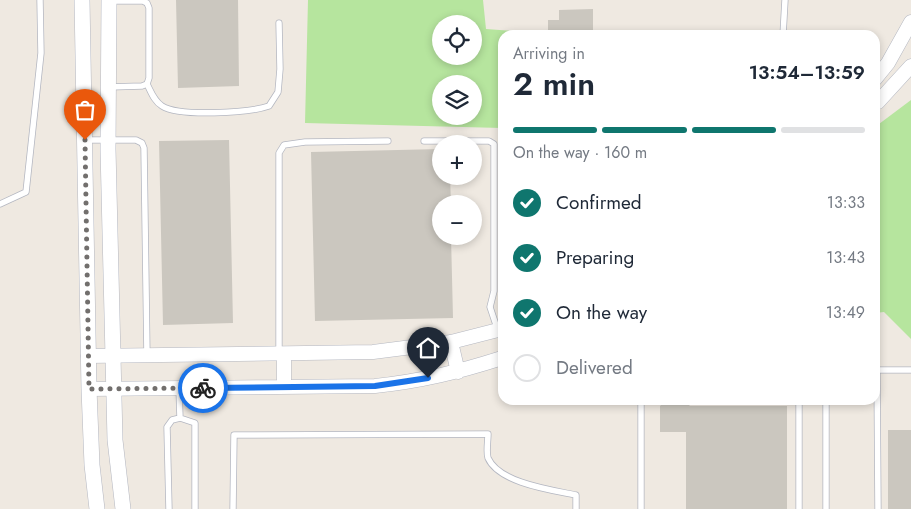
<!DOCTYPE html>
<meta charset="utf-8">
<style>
body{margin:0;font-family:Jost,sans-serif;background:#f6f6f7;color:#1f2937;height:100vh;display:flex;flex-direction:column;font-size:19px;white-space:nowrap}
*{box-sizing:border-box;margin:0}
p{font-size:16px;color:#747a83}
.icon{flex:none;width:28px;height:28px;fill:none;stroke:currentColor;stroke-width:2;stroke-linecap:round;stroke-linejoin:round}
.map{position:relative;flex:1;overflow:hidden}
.details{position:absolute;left:498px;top:30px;width:382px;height:375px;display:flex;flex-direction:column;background:#fff;border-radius:15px;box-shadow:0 2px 8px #0003}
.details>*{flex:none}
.buttons{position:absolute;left:432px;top:15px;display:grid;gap:10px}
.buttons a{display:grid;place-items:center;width:50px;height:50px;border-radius:50%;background:#fff;box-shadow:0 2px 8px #0003;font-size:25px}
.pin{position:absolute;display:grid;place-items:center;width:42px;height:42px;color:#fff;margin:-51px -21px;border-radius:50% 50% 50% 0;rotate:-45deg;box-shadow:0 0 5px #0007}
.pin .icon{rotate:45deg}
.courier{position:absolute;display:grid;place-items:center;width:50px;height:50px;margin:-25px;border:4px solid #1a73e8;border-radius:50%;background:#fff;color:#222;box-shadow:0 1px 6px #0007}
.headline em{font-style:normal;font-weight:600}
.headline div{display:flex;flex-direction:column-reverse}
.headline{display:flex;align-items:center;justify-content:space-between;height:85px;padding:0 15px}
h1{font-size:32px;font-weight:600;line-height:38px}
.bar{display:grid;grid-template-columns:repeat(4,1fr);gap:8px 5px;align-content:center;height:60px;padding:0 15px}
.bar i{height:6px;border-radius:4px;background:#e0e1e3}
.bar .on{background:#0f766e}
.bar p{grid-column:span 4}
ol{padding:0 15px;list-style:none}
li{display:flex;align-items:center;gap:15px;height:55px}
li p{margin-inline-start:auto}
li .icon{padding:5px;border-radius:50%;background:#0f766e;color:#fff;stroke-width:4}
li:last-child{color:#747a83}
li i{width:28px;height:28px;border:2px solid #e0e1e3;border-radius:50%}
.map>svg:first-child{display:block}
.green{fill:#b6e59e;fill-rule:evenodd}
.building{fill:#cbc7bf}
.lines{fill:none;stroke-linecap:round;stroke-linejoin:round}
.service-casing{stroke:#b4b7c1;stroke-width:7}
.tertiary-casing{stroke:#b4b7c1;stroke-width:15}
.secondary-casing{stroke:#b4b7c1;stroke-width:16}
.service{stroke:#fff;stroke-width:5.5}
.tertiary{stroke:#fff;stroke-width:14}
.secondary{stroke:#fff;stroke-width:15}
.done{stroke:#726f6d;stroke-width:5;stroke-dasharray:0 9}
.route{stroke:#1a73e8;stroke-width:6}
</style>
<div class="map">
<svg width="911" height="509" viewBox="0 0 911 509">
<rect width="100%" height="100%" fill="#efe9e1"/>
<path class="green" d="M308,0H483L486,29L513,31L514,35H502V128L305,123ZM441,24H474V56H441ZM441,84H474V116H441Z
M911,100V339L884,312L875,313V127Z"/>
<path class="building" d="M176,0H238L239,86L178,88Z
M593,9V35H548V20H559V10Z
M229,140L233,323L163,325L159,141Z
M441,149V176H450L451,204H441V236H451L453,318L315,321L311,152Z
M664,402H686L690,406H787V509H686V432H660V406Z
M888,430H911V509H888Z"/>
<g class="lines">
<g class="service-casing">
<path id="service" d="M783,35L785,0
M147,84C151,92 154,101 162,106C179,117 249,113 269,106L278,92L280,69L279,23
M109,87L142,86L147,84L149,78V8L147,3L143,1H109
M85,140H136L142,143L144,148L147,355
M424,141H489L494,144V291L490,307L498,331
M0,204L26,192L41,53L40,0
M279,354V153L284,145L305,142L388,141
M875,370H911
M877,370L878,509
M179,388L180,418
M641,400V509
M799,400V509
M826,400V509
M169,509L167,427L172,420L180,418L195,423V509
M233,509L234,435L488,434C488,441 486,452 488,458C499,483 551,490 576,495V509"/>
</g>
<g class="tertiary-casing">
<path id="tertiary" d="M875,79L888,63L911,22
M875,103L878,102L911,66
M451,342L458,372
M284,354V387
M88,356L373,352L451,342L502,329
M89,389L375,386C422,381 458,372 502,358"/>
</g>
<g class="secondary-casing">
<path id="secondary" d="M82,0L89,389L92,465L97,509
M109,0L108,149L115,440L123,509"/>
</g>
<use href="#service" class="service"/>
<use href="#tertiary" class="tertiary"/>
<use href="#secondary" class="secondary"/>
</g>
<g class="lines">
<path class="done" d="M85,140L89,389L203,388"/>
<path class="route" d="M203,388L375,386L428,378"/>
</g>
</svg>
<div class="buttons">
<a><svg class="icon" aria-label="locate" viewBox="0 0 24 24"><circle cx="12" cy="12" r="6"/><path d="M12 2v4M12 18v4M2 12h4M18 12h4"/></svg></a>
<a><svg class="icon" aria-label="layers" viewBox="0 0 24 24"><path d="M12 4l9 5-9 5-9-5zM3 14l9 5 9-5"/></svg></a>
<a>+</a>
<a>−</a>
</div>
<div class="pin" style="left:85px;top:140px;background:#ea580c"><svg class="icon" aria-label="bag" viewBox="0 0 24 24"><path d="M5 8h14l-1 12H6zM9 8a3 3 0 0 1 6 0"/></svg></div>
<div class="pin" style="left:428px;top:378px;background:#1f2937"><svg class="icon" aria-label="home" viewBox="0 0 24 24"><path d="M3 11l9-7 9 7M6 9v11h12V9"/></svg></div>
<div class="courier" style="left:203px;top:388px"><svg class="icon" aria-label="bike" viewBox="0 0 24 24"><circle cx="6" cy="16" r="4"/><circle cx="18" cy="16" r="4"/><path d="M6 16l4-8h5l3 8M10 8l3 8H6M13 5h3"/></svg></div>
<section class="details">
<div class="headline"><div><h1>2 min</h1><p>Arriving in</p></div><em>13:54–13:59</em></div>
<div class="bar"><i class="on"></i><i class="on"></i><i class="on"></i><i></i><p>On the way · 160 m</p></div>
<ol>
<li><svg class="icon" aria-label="check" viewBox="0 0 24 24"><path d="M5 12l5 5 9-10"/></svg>Confirmed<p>13:33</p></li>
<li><svg class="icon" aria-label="check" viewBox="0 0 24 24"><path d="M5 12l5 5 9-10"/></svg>Preparing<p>13:43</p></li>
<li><svg class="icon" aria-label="check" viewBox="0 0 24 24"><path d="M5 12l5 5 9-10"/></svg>On the way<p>13:49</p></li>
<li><i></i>Delivered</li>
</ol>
</section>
</div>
